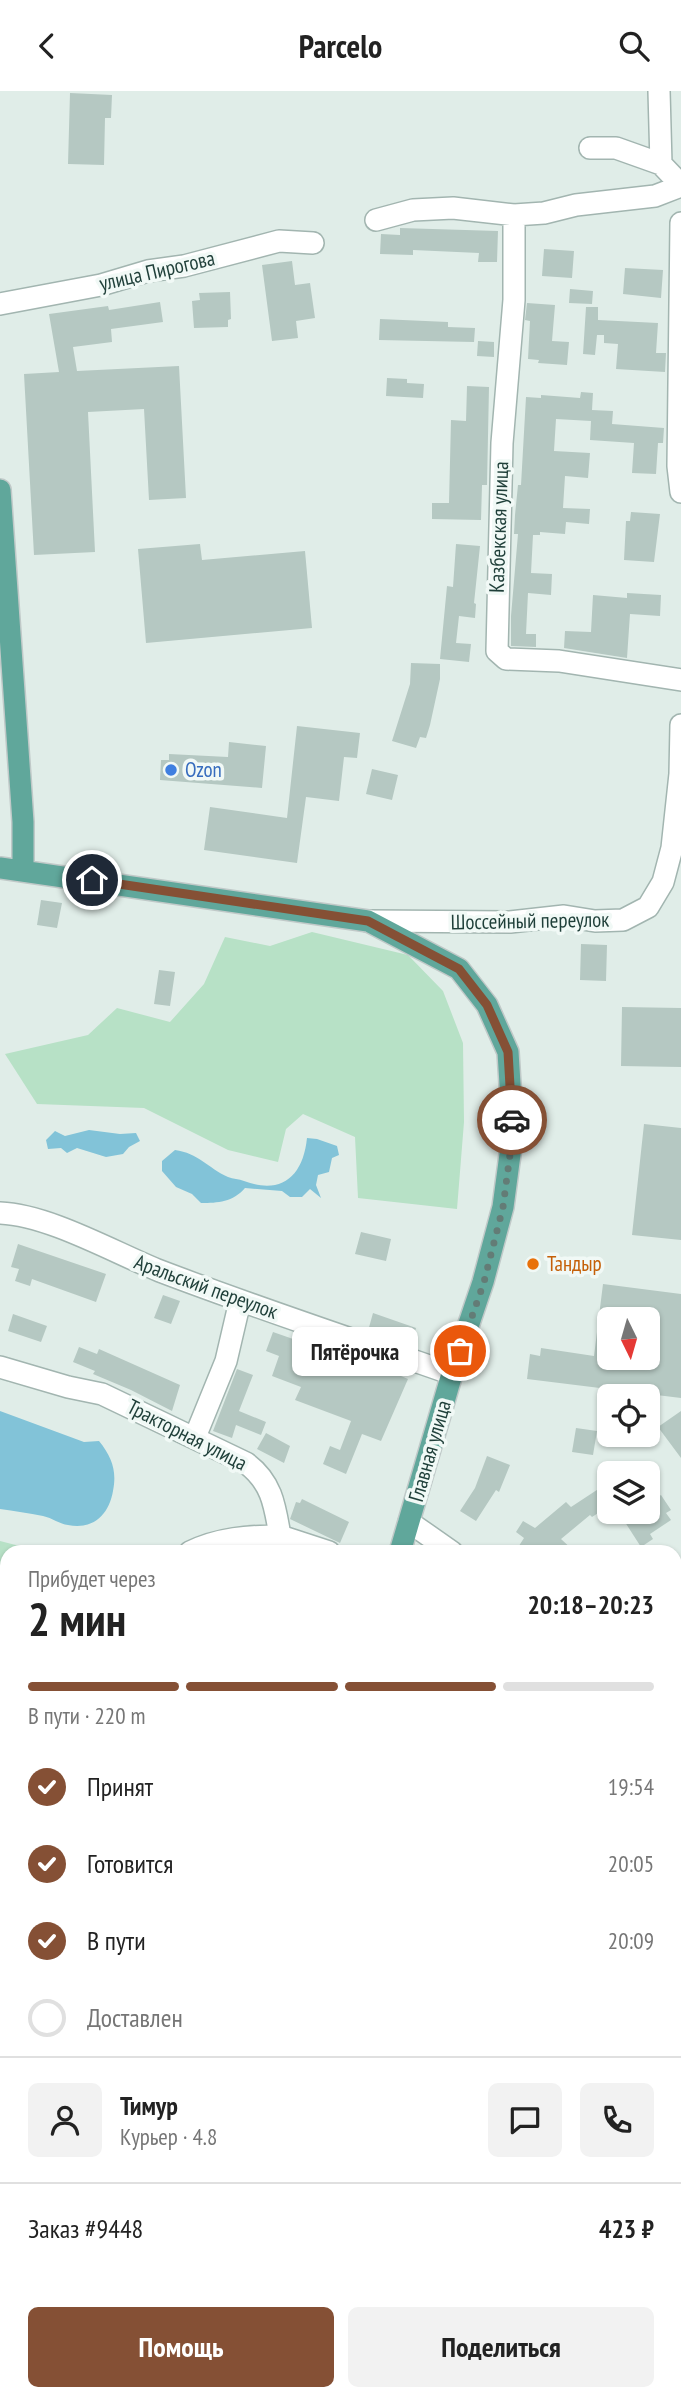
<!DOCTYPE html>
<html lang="ru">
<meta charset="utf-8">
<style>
body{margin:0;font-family:"PT Sans Narrow",sans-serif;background:#f2f2f2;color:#222;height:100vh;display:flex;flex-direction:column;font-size:26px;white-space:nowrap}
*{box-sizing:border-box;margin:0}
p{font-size:23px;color:#767676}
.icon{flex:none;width:38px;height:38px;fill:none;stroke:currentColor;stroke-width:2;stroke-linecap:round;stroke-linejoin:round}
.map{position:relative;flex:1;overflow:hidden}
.sheet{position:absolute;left:0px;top:1454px;width:682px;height:856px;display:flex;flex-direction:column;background:#fff;border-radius:21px 21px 0 0;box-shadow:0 2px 5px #0004}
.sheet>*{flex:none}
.needle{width:46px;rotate:175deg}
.controls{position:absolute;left:597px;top:1216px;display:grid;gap:14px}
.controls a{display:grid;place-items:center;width:63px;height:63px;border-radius:10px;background:#fff;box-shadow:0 2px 5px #0004;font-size:35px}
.pin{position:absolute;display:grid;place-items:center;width:60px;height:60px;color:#fff;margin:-30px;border:4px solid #fff;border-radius:50%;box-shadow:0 2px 7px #0007}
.courier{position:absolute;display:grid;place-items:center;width:70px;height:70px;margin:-35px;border:5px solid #855035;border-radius:50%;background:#fff;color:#222;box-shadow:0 2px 9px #0007}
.bubble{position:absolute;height:49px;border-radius:10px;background:#fff;box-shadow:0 2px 5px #0004;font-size:23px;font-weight:700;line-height:49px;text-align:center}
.overview em{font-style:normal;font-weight:700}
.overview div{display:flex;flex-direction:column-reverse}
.overview{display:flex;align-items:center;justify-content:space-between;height:119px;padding:0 28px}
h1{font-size:46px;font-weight:700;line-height:52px}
.bar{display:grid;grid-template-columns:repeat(4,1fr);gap:10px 7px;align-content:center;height:84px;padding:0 28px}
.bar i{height:9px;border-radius:5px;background:#e0e0e0}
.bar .selected{background:#855035}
.bar p{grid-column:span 4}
.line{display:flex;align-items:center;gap:18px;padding:0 28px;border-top:2px solid #e0e0e0}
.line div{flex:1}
.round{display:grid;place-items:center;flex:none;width:74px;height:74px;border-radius:10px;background:#f2f2f2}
ol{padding:0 28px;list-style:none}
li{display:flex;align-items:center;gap:21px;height:77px}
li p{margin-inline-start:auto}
li .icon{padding:7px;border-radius:50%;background:#855035;color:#fff;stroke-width:4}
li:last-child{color:#767676}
li i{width:38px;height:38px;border:4px solid #e0e0e0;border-radius:50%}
.cta{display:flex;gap:14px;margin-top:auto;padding:14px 28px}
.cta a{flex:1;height:80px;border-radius:10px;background:#855035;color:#fff;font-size:28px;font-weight:700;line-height:80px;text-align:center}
.cta a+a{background:#f2f2f2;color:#222}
header{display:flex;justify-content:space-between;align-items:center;height:91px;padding:0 28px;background:#fff;font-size:32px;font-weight:700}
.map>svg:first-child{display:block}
.green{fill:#b7e1c6}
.water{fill:#82c3d8}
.building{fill:#b5c8c2;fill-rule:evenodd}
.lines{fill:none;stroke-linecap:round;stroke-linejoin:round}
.street-casing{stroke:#a2b5b0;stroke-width:24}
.primary-casing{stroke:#c0c9c8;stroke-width:24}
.street{stroke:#fff;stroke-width:21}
.primary{stroke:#60a79b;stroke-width:21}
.done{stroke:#637c76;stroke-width:7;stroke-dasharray:0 12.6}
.route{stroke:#855035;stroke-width:9}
.shop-dot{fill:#3f7fe0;stroke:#f1f9f6;stroke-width:2.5}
.food-dot{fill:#e8710a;stroke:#f1f9f6;stroke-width:2.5}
.labels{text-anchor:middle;stroke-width:7;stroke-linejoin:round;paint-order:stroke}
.street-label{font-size:21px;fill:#1f3f39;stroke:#f1f9f6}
.shop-label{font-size:21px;fill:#366cbe;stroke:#f1f9f6;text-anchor:start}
.food-label{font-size:21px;fill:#c56008;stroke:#f1f9f6;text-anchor:start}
</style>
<header><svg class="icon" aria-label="back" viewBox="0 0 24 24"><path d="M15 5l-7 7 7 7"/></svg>Parcelo<svg class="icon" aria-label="search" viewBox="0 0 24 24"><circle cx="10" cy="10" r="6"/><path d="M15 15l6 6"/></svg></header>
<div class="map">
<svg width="681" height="2309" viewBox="0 0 681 2309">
<rect width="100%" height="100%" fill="#e0ede8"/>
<path class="green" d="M312,841L408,864L443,900L463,952L464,1031L457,1118L358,1107L355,1046L303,1023L286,1038L278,1071L228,1059L144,1017L37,1013L5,963L88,944L117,917L170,931L204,893L225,846L270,855Z
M0,1450L43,1461H7V1666L0,1664Z
M305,2303H402L405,2309H306Z"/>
<path class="water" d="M89,1039L120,1043L136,1042L140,1050L129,1056L123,1063L106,1066L77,1057L67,1062L61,1057L48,1058L46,1049L55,1040L65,1045Z
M307,1047L317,1048L337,1055L339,1064L332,1067L329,1081L318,1084L316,1094L321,1107L310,1098L302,1106H290L282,1100L245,1097C233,1111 218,1112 201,1112L192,1103L176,1096L162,1080V1070L175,1059C198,1062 208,1077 228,1086C233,1088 239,1088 244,1090C281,1104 303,1086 307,1047Z
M0,1320L84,1351L99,1350C112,1366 117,1380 113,1400C109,1423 94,1439 68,1434C60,1433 52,1427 43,1425C29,1422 14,1420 0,1418Z"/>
<path class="building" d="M70,2L112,4L111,27H105L104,74L68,73Z
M400,137L498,140L497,171H478L479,162L413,159V164L380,163L381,143L400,144Z
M544,158L574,160L572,187L542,185Z
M292,170L295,194L310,192L315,227L296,230L298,247L272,250L262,174Z
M625,177L663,179L661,207L623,203Z
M570,198L593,200L592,213L569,212Z
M230,201L231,228L228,229V236L194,237L192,210L200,209L199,202Z
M160,211L163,231L111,238L112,251L73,256L77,280L179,275L186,407L149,409L144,318L88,321L95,461L34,464L24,283L59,281L49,223L108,215L109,219Z
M527,212L555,214L552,250L569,251L567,274L538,272L539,269L528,268L530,230L525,229Z
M586,216H598V229L658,232L656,262H666L665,281L616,278L618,253L604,252V244H597L595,264L583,263Z
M380,228L448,231V236L475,237L474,251L379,249Z
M478,250L494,251V266L477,265Z
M387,287L407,288V292L424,293L423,307L386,305Z
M467,295L489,296L487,394H482L481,429L432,428V412H449L451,329L466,330Z
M581,301L593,302L592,319L613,320L612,333L664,337L663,352H658L656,383L632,382L634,352L590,349L591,330L556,328L554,360L590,362L588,387L565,385L563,417L590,418L589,433L566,431L565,443L540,441V444H533L531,482L552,483L551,504L528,502L526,543H536V556L511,555V525L518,443H514L515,424L518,394H521L526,306L541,307V304L580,307Z
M631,421L660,423L654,471L624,469L626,430H630Z
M200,453L202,469L305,460L312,537L146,552L138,458Z
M456,453L480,455L474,512L476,513L475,527L459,525L456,552L471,553L469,571L440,568L447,495L453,496Z
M627,502L661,504L660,525L630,523L627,567L564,557L565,540L591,541L593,504L627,507Z
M411,572L440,573V588L430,634L426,647L420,646L416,657L392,650L410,593Z
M297,635L360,642L357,667L344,666L339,710L306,706L297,772L204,759L210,716L287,727Z
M229,651L266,655L262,697L160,689L161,669H169V663L228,666Z
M372,678L398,684L392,709L366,703Z
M41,809L62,812L57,837L37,834Z
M581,853L607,854L606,890L580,889Z
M159,879L175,881L170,915L154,913Z
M622,916L681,917V976L621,975Z
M644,1033L681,1037V1149L632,1144Z
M361,1141L391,1148L386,1170L355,1163Z
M18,1153L106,1183L96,1211L32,1188L30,1195L15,1190L19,1178L11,1176Z
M603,1193L681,1203V1307L527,1288L530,1263L540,1265L541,1257L594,1265ZM609,1228H648V1267H609Z
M163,1204L180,1210L171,1233L154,1227Z
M373,1222L416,1237L411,1255L368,1240Z
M13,1223L47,1235L41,1251L8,1240Z
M273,1241L376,1277L385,1279L387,1274L403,1280L401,1285L408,1288L381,1350L362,1343L346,1383L323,1373L330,1355L340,1359L351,1330L295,1309L301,1296L272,1285L279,1265L266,1260Z
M79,1256L97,1263L99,1258L180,1294L172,1320L131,1299L93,1283L95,1280L73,1271Z
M237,1278L253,1284L239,1320L266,1331L261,1344L236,1334L232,1347L213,1340Z
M681,1320V1367L658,1336Z
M576,1337L597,1340L593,1364L572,1361Z
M266,1342L290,1355L284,1372L257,1358Z
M487,1365L510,1374L499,1401L496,1399L476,1430L460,1420L475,1397Z
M609,1391V1415L592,1426L590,1424L561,1448L575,1461H515L524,1447L516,1441L523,1430L535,1437L566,1411L571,1416Z
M661,1404L671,1419L666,1422L671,1429L650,1443L653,1448L641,1456L623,1428L634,1421H648V1412Z
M302,1408L349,1431L340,1452L290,1428L296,1411L300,1412Z"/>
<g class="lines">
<g class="street-casing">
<path id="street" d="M659,0L661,73
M590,57H616L661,73L681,94
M514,124V209L502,352L497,560L506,568L559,570L681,589
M376,129L413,119L453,117L514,124L544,122L576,114L655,105L681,95
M681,132L678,375L681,401
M0,213L101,194L148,180L184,175L279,150L313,152
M368,830L510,831L564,825L595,830L623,829L648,816L663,791L672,757L680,683L681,634
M0,1122C49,1124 113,1161 160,1180C257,1217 355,1249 452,1283
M0,1276L68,1296L102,1303L246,1372C272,1391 275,1415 280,1445L329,1461
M195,1346L226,1270L240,1210
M409,1431L452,1461
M190,1461C219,1447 248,1445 280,1445
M676,1611L681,1614
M0,1721L7,1715
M0,1883L7,1877
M676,1993L681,1994
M676,2159L681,2153
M0,2228L7,2237
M59,2303L64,2309"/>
</g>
<g class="primary-casing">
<path id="primary" d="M0,399L23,731V780
M0,777L368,830L459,878L487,914L508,961L513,1041L503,1116L483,1191L452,1283L400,1461
M277,2303L278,2309"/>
</g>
<use href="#street" class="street"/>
<use href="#primary" class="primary"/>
</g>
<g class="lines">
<path class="done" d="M460,1260L484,1191L503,1116L513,1041L512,1029"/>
<path class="route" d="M92,789L368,830L459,878L487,914L508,961L512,1029"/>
</g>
<circle class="shop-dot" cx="171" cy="679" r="7"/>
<circle class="food-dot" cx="533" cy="1173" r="7"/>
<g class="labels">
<g class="street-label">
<text transform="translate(157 180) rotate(-13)" y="7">улица Пирогова</text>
<text transform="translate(499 436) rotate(-88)" y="7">Казбекская улица</text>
<text transform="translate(530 830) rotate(-1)" y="7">Шоссейный переулок</text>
<text transform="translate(206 1196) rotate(20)" y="7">Аральский переулок</text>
<text transform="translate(187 1344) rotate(27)" y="7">Тракторная улица</text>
<text transform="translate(430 1360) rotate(-74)" y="7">Главная улица</text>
</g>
<g class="shop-label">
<text x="185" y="686">Ozon</text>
</g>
<g class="food-label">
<text x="547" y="1180">Тандыр</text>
</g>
</g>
</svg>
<div class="controls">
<a><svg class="needle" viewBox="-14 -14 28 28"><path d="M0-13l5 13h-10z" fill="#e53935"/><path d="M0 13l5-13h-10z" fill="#767676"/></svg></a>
<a><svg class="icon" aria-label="locate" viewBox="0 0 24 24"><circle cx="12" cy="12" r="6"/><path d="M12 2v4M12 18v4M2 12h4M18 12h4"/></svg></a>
<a><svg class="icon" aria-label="layers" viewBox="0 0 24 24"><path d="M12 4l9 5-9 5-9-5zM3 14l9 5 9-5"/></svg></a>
</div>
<div class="pin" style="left:460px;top:1260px;background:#ea580c"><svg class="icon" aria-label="bag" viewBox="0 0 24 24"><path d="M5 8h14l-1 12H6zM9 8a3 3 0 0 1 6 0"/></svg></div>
<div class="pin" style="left:92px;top:789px;background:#1f2937"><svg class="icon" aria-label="home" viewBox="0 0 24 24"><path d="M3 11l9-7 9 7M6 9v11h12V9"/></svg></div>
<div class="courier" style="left:512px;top:1029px"><svg class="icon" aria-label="car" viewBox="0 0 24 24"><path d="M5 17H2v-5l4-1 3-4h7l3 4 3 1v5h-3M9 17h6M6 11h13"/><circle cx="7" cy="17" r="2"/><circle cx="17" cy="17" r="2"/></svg></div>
<div class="bubble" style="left:292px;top:1236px;width:126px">Пятёрочка</div>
<section class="sheet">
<div class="overview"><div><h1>2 мин</h1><p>Прибудет через</p></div><em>20:18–20:23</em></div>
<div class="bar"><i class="selected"></i><i class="selected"></i><i class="selected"></i><i></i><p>В пути · 220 m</p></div>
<ol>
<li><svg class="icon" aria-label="check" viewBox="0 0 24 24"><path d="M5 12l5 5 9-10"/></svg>Принят<p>19:54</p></li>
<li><svg class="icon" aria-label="check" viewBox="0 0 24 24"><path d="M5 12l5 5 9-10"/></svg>Готовится<p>20:05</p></li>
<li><svg class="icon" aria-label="check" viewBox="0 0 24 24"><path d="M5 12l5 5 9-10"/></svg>В пути<p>20:09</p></li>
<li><i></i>Доставлен</li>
</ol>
<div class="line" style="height:126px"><a class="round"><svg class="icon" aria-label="person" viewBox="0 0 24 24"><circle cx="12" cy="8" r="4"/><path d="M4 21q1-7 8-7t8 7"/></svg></a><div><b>Тимур</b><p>Курьер · 4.8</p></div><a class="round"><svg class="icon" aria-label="chat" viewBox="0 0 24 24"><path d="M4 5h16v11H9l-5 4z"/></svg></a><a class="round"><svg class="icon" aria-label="phone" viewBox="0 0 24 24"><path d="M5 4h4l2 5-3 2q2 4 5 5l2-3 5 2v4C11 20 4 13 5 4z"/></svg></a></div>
<div class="line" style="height:91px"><div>Заказ #9448</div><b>423 ₽</b></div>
<div class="cta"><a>Помощь</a><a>Поделиться</a></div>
</section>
</div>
